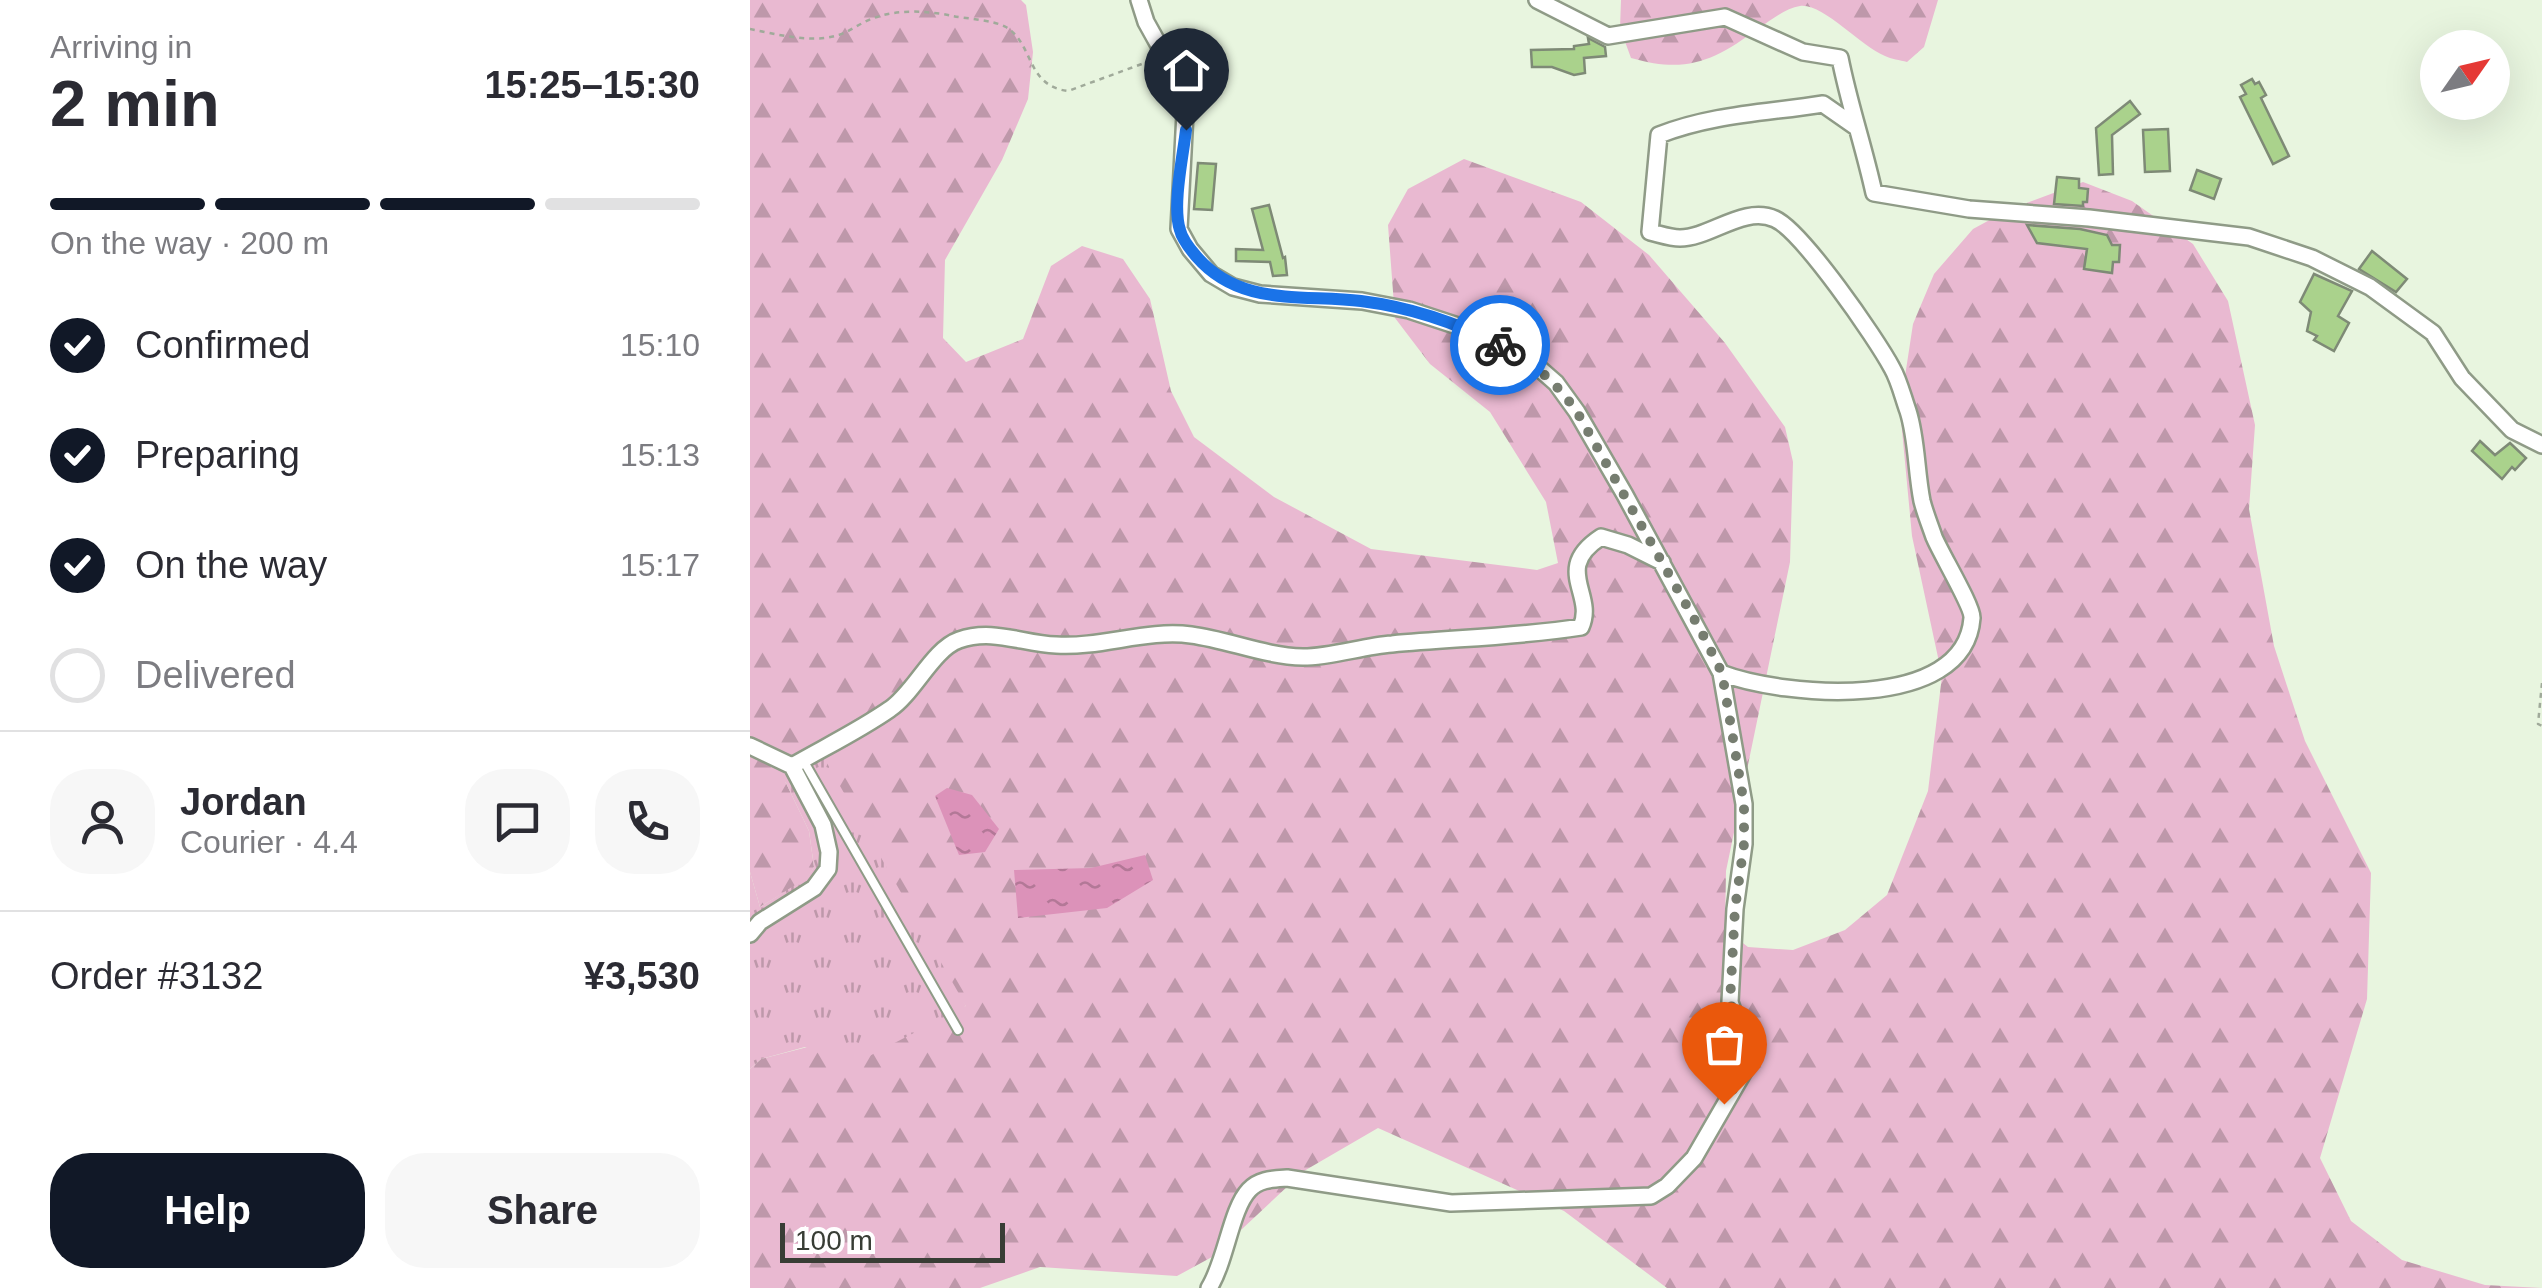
<!DOCTYPE html>
<meta charset="utf-8">
<style>
body{margin:0;font-family:Helvetica,sans-serif;background:#f7f7f7;color:#2b2b33;height:100vh;display:flex;flex-direction:column;font-size:38px;white-space:nowrap}
*{box-sizing:border-box;margin:0}
p{font-size:32px;color:#7c7c81}
.icon{flex:none;width:55px;height:55px;fill:none;stroke:currentColor;stroke-width:2;stroke-linecap:round;stroke-linejoin:round}
.map{position:relative;flex:1;overflow:hidden}
.details{display:flex;flex-direction:column;background:#fff;width:750px}
.details>*{flex:none}
.needle{width:65px;rotate:56deg}
.controls{position:absolute;left:1670px;top:30px;display:grid;gap:20px}
.controls a{display:grid;place-items:center;width:90px;height:90px;border-radius:50%;background:#fff;box-shadow:0 10px 40px #0002;font-size:50px}
.scale{position:absolute;left:30px;bottom:25px;width:225px;box-sizing:border-box;padding-left:10px;border:5px solid #383d35;border-top:0;font-size:28px;line-height:35px;white-space:nowrap;color:#383d35;-webkit-text-stroke:8px #fff;paint-order:stroke}
.pin{position:absolute;display:grid;place-items:center;width:85px;height:85px;color:#fff;margin:-102px -42px;border-radius:50% 50% 50% 0;rotate:-45deg;box-shadow:0 0 10px #0007}
.pin .icon{rotate:45deg}
.courier{position:absolute;display:grid;place-items:center;width:100px;height:100px;margin:-50px;border:8px solid #1a73e8;border-radius:50%;background:#fff;color:#222;box-shadow:0 2px 12px #0007}
.overview em{font-style:normal;font-weight:600}
.overview div{display:flex;flex-direction:column-reverse}
.overview{display:flex;align-items:center;justify-content:space-between;height:170px;padding:0 50px}
h1{font-size:65px;font-weight:600;line-height:75px}
.bar{display:grid;grid-template-columns:repeat(4,1fr);gap:15px 10px;align-content:center;height:120px;padding:0 50px}
.bar i{height:12px;border-radius:8px;background:#e1e1e2}
.bar .active{background:#111827}
.bar p{grid-column:span 4}
.line{display:flex;align-items:center;gap:25px;padding:0 50px;border-top:2px solid #e1e1e2}
.line div{flex:1}
.round{display:grid;place-items:center;flex:none;width:105px;height:105px;border-radius:40px;background:#f7f7f7}
ol{padding:0 50px;list-style:none}
li{display:flex;align-items:center;gap:30px;height:110px}
li p{margin-inline-start:auto}
li .icon{padding:10px;border-radius:50%;background:#111827;color:#fff;stroke-width:4}
li:last-child{color:#7c7c81}
li i{width:55px;height:55px;border:5px solid #e1e1e2;border-radius:50%}
.button{display:flex;gap:20px;margin-top:auto;padding:20px 50px}
.button a{flex:1;height:115px;border-radius:40px;background:#111827;color:#fff;font-size:40px;font-weight:600;line-height:115px;text-align:center}
.button a+a{background:#f7f7f7;color:#2b2b33}
main{display:flex;flex:1;min-height:0}
.map>svg:first-child{display:block}
.forest{fill:url(#forest-firs)}
.park{fill:url(#park-tufts)}
.water{fill:url(#water-ripples)}
.building{fill:#aad28c;stroke:#7e8a76;stroke-width:2.5}
.lines{fill:none;stroke-linecap:round;stroke-linejoin:round}
.lane-casing{stroke:#8f9b87;stroke-width:12}
.street-casing{stroke:#8f9b87;stroke-width:20}
.path{stroke:#a0aa9a;stroke-width:2.5;stroke-dasharray:5 5;stroke-linecap:butt}
.lane{stroke:#fff;stroke-width:8}
.street{stroke:#fff;stroke-width:15}
.done{stroke:#767d70;stroke-width:10;stroke-dasharray:0 18}
.route{stroke:#1a73e8;stroke-width:12}
</style>
<main>
<section class="details">
<div class="overview"><div><h1>2 min</h1><p>Arriving in</p></div><em>15:25–15:30</em></div>
<div class="bar"><i class="active"></i><i class="active"></i><i class="active"></i><i></i><p>On the way · 200 m</p></div>
<ol>
<li><svg class="icon" aria-label="check" viewBox="0 0 24 24"><path d="M5 12l5 5 9-10"/></svg>Confirmed<p>15:10</p></li>
<li><svg class="icon" aria-label="check" viewBox="0 0 24 24"><path d="M5 12l5 5 9-10"/></svg>Preparing<p>15:13</p></li>
<li><svg class="icon" aria-label="check" viewBox="0 0 24 24"><path d="M5 12l5 5 9-10"/></svg>On the way<p>15:17</p></li>
<li><i></i>Delivered</li>
</ol>
<div class="line" style="height:180px"><a class="round"><svg class="icon" aria-label="person" viewBox="0 0 24 24"><circle cx="12" cy="8" r="4"/><path d="M4 21q1-7 8-7t8 7"/></svg></a><div><b>Jordan</b><p>Courier · 4.4</p></div><a class="round"><svg class="icon" aria-label="chat" viewBox="0 0 24 24"><path d="M4 5h16v11H9l-5 4z"/></svg></a><a class="round"><svg class="icon" aria-label="phone" viewBox="0 0 24 24"><path d="M5 4h4l2 5-3 2q2 4 5 5l2-3 5 2v4C11 20 4 13 5 4z"/></svg></a></div>
<div class="line" style="height:130px"><div>Order #3132</div><b>¥3,530</b></div>
<div class="button"><a>Help</a><a>Share</a></div>
</section>
<div class="map">
<svg width="1792" height="1288" viewBox="0 0 1792 1288">
<defs>
<pattern id="forest-firs" width="22" height="20" patternUnits="userSpaceOnUse" patternTransform="scale(2.5)"><rect width="22" height="20" fill="#e9b9d1"/><path d="M5 1l3.5 6h-7zM16 11l3.5 6h-7z" fill="#be98aa"/></pattern>
<pattern id="park-tufts" width="24" height="20" patternUnits="userSpaceOnUse" patternTransform="scale(2.5)"><rect width="24" height="20" fill="#e9b9d1"/><path d="M3 7l-1-3M5 7V3M7 7l1-3M15 17l-1-3M17 17v-4M19 17l1-3" fill="none" stroke="#be98aa"/></pattern>
<pattern id="water-ripples" width="26" height="14" patternUnits="userSpaceOnUse" patternTransform="scale(2.5)"><rect width="26" height="14" fill="#dc92b9"/><path d="M2 4q2-2 4 0t4 0M15 11q2-2 4 0t4 0" fill="none" stroke="#b37897"/></pattern>
</defs>
<rect width="100%" height="100%" fill="#e8f5df"/>
<path class="forest" d="M0,0H271L276,5L283,52L278,99L252,160L195,260L193,338L216,362L273,339L301,266L332,246L373,259L400,299L421,391L444,437L524,497L621,549L787,570L808,563L796,502L740,412L680,364L645,318L638,225L658,189L714,159L831,202L899,255L975,343L1035,427L1043,462L1040,562L976,871L975,929L998,947L1043,950L1095,930L1137,895L1178,791L1192,676L1162,536L1150,409L1163,324L1184,274L1223,229L1258,210L1333,182L1382,201L1443,244L1478,301L1505,425L1499,509L1524,646L1555,741L1621,873L1617,999L1570,1158L1601,1221L1652,1260L1735,1285L1792,1288H917L814,1211L628,1128L554,1171L462,1257L427,1276L290,1267L230,1288H0V1069L11,1059L216,1006L35,781L59,831L64,867L58,878L10,907L0,872Z
M871,0H1188L1174,47L1157,62C1150,60 1141,59 1135,56C1110,46 1073,3 1050,6C1036,8 1021,20 1009,28C964,61 937,74 881,58L870,28Z"/>
<path class="park" d="M74,758L216,1006L100,1066L55,1047L11,1059L0,1069V872L10,907L58,877L64,867L59,831L35,781Z"/>
<path class="water" d="M197,788L222,795L249,829L235,852L209,855L185,796Z
M395,855L403,880L357,908L268,918L264,870L341,868Z"/>
<path class="building" d="M838,38L855,47L856,56L834,58L835,73L824,75L802,67H782L781,50L824,49V46L839,44Z
M1502,79L1505,84L1509,82L1516,95L1511,98L1539,156L1523,164L1490,97L1496,94L1491,85Z
M1380,101L1390,114L1362,135L1363,174L1349,175L1346,128Z
M1418,129L1420,171L1395,172L1393,130Z
M448,163L466,164L462,210L444,209Z
M1447,170L1471,179L1464,199L1440,190Z
M1307,177L1329,179V188L1338,189L1337,202H1333V206L1304,204Z
M519,205L533,258L535,257L537,275L523,276L520,262L486,261V249L513,250L502,209Z
M1277,225L1330,229L1357,235L1362,245H1370L1369,262H1363L1362,273L1334,269L1337,249L1287,243Z
M1622,251L1657,279L1646,292L1609,269Z
M1564,274L1602,291L1588,316L1599,323L1584,351L1564,340L1567,336L1557,331L1561,312L1550,302Z
M1730,441L1745,455L1760,443L1776,458L1765,470L1762,467L1752,479L1722,451Z"/>
<g class="lines">
<g class="lane-casing">
<path id="lane" d="M53,760L208,1030"/>
</g>
<g class="street-casing">
<path id="street" d="M389,0L396,22L436,94L429,229L440,249L461,274L483,287L510,294L612,301L659,310L723,331L782,362L806,383L827,412L875,495L971,673L994,804V844L985,909L980,1002L998,1054L996,1068L944,1158L917,1186L901,1196L701,1203L537,1178C523,1179 509,1179 499,1190C481,1209 476,1261 459,1288
M787,0L858,36L975,17L1053,52L1090,58C1099,104 1114,147 1124,193L1219,209L1339,218L1499,237L1562,258L1620,287L1683,333L1712,378L1762,430L1792,445
M971,673C1034,697 1215,713 1222,618C1223,607 1191,554 1184,537C1180,525 1175,513 1172,501C1166,471 1167,439 1158,411C1153,397 1149,380 1142,368C1126,338 1052,231 1025,219C994,205 960,238 930,238C920,238 909,234 900,232L909,135C963,114 1016,113 1073,104L1106,127
M0,746L42,766L73,825L79,852L78,869L64,888L10,922L0,934
M42,766C75,747 110,730 140,709C164,693 183,649 209,640C243,628 273,644 306,645C351,648 397,629 441,635C479,640 514,656 553,657C582,657 613,646 642,644C705,638 769,637 831,627C846,594 802,569 851,537L878,545L912,562"/>
</g>
<path class="path" d="M0,29C26,34 58,43 85,36C99,33 112,21 127,17C150,9 179,11 203,16C219,19 243,20 256,27C284,44 276,86 318,91L400,61
M1792,683L1788,724L1792,726"/>
<use href="#lane" class="lane"/>
<use href="#street" class="street"/>
</g>
<g class="lines">
<path class="done" d="M750,345C784,363 805,381 827,412L951,631L972,673L994,804V844L985,909L980,1002L998,1054L996,1068L974,1104"/>
<path class="route" d="M436,130C433,156 422,206 430,230C432,239 440,249 446,256C490,307 551,294 611,301C659,307 707,323 750,345"/>
</g>
</svg>
<div class="controls">
<a><svg class="needle" viewBox="-14 -14 28 28"><path d="M0-13l5 13h-10z" fill="#e53935"/><path d="M0 13l5-13h-10z" fill="#7c7c81"/></svg></a>
</div>
<div class="scale">100 m</div>
<div class="pin" style="left:974px;top:1104px;background:#ea580c"><svg class="icon" aria-label="bag" viewBox="0 0 24 24"><path d="M5 8h14l-1 12H6zM9 8a3 3 0 0 1 6 0"/></svg></div>
<div class="pin" style="left:436px;top:130px;background:#1f2937"><svg class="icon" aria-label="home" viewBox="0 0 24 24"><path d="M3 11l9-7 9 7M6 9v11h12V9"/></svg></div>
<div class="courier" style="left:750px;top:345px"><svg class="icon" aria-label="bike" viewBox="0 0 24 24"><circle cx="6" cy="16" r="4"/><circle cx="18" cy="16" r="4"/><path d="M6 16l4-8h5l3 8M10 8l3 8H6M13 5h3"/></svg></div>
</div>
</main>
